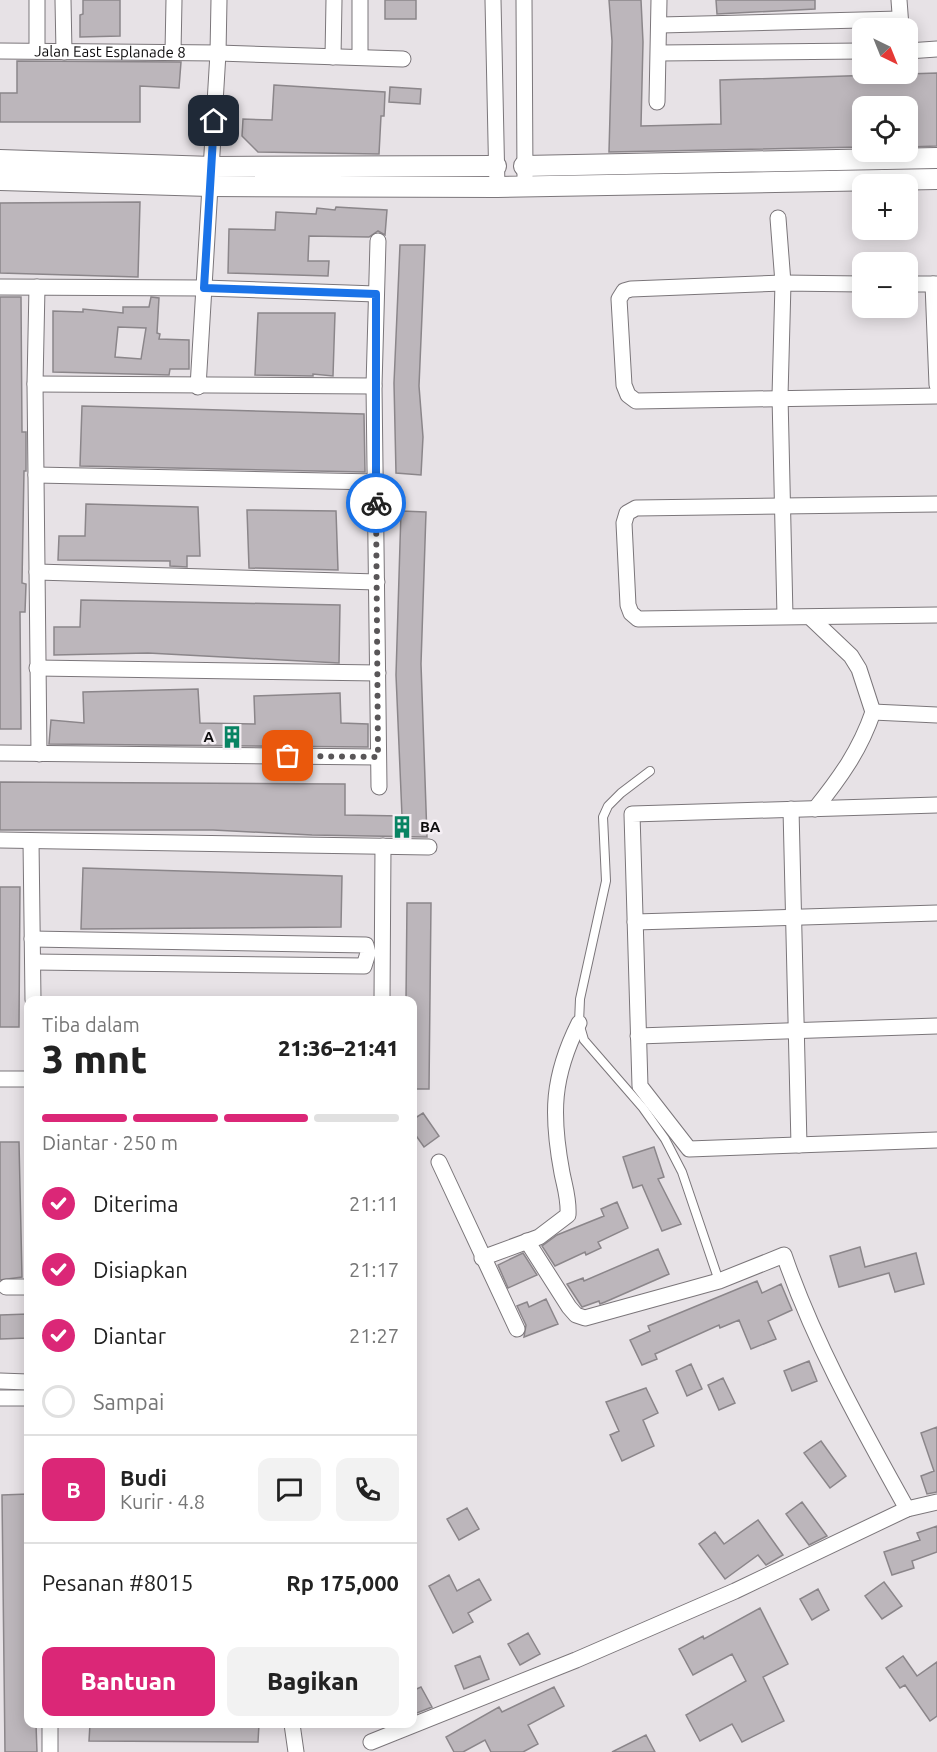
<!DOCTYPE html>
<html lang="id">
<meta charset="utf-8">
<style>
body{margin:0;font-family:Ubuntu,sans-serif;background:#f2f2f2;color:#222;height:100vh;display:flex;flex-direction:column;font-size:22px;white-space:nowrap}
*{box-sizing:border-box;margin:0}
p{font-size:20px;color:#767676}
.icon{flex:none;width:33px;height:33px;fill:none;stroke:currentColor;stroke-width:2;stroke-linecap:round;stroke-linejoin:round}
.map{position:relative;flex:1;overflow:hidden}
.side{position:absolute;left:24px;top:996px;width:393px;height:732px;display:flex;flex-direction:column;background:#fff;border-radius:12px;box-shadow:0 3px 15px #0003}
.side>*{flex:none}
.needle{width:39px;rotate:137deg}
.fabs{position:absolute;left:852px;top:18px;display:grid;gap:12px}
.fabs a{display:grid;place-items:center;width:66px;height:66px;border-radius:12px;background:#fff;box-shadow:0 3px 15px #0003;font-size:30px}
.pin{position:absolute;display:grid;place-items:center;width:51px;height:51px;color:#fff;margin:-26px;border-radius:12px;box-shadow:0 3px 9px #0006}
.courier{position:absolute;display:grid;place-items:center;width:60px;height:60px;margin:-30px;border:4px solid #1a73e8;border-radius:50%;background:#fff;color:#222;box-shadow:0 2px 8px #0007}
.head em{font-style:normal;font-weight:800}
.head div{display:flex;flex-direction:column-reverse}
.head{display:flex;align-items:center;justify-content:space-between;height:102px;padding:0 18px}
h1{font-size:39px;font-weight:800;line-height:45px}
.bar{display:grid;grid-template-columns:repeat(4,1fr);gap:9px 6px;align-content:center;height:72px;padding:0 18px}
.bar i{height:8px;border-radius:4px;background:#e0e0e0}
.bar .active{background:#db2777}
.bar p{grid-column:span 4}
.line{display:flex;align-items:center;gap:15px;padding:0 18px;border-top:2px solid #e0e0e0}
.line div{flex:1}
.round{display:grid;place-items:center;flex:none;width:63px;height:63px;border-radius:12px;background:#f2f2f2}
ol{padding:0 18px;list-style:none}
li{display:flex;align-items:center;gap:18px;height:66px}
li p{margin-inline-start:auto}
li .icon{padding:6px;border-radius:50%;background:#db2777;color:#fff;stroke-width:4}
li:last-child{color:#767676}
li i{width:33px;height:33px;border:3px solid #e0e0e0;border-radius:50%}
.cta{display:flex;gap:12px;margin-top:auto;padding:12px 18px}
.cta a{flex:1;height:69px;border-radius:12px;background:#db2777;color:#fff;font-size:24px;font-weight:800;line-height:69px;text-align:center}
.cta a+a{background:#f2f2f2;color:#222}
.map>svg:first-child{display:block}
.building{fill:#bcb6bb;stroke:#8b868a;stroke-width:1.5;fill-rule:evenodd}
.lines{fill:none;stroke-linecap:round;stroke-linejoin:round}
.service-casing{stroke:#7b767a;stroke-width:10}
.minor-casing{stroke:#7b767a;stroke-width:17}
.tertiary-casing{stroke:#7b767a;stroke-width:22}
.service{stroke:#fff;stroke-width:8}
.minor{stroke:#fff;stroke-width:15}
.tertiary{stroke:#fff;stroke-width:20}
.done{stroke:#595658;stroke-width:6;stroke-dasharray:0 10.8}
.route{stroke:#1a73e8;stroke-width:8}
.labels{text-anchor:middle;stroke-width:5;stroke-linejoin:round;paint-order:stroke}
.street-label{font-size:15px;fill:#0c0b0c;stroke:#f5eff4}
.poi-label{font-size:15px;font-weight:bold;fill:#0c0b0c;stroke:#f5eff4;text-anchor:end}
</style>
<div class="map">
<svg width="937" height="1752" viewBox="0 0 937 1752">
<rect width="100%" height="100%" fill="#e7e2e6"/>
<path class="building" d="M83,0H120V36L80,37V15L83,14Z
M385,0H416V19H385Z
M609,0H641L643,42L641,126L721,124L720,80L937,73V146L908,147V106H862V147L609,152L612,41Z
M716,0H815V9L717,14Z
M17,61L181,62L179,88L140,86V122H0V93H17Z
M274,85L385,92L384,116H381L379,154L258,152L242,136L243,119L272,120Z
M390,87L421,89L420,104L389,102Z
M140,202L138,277L0,273V203Z
M336,207L387,210L385,235L378,231L369,237L309,236L308,261H329L328,276L228,273L229,229L275,230L276,212L316,214L317,208L335,210Z
M400,245H425L419,386L423,437L421,475L396,473L394,383Z
M0,297H21L22,432H26V471H24L22,583L26,584L25,612H20L21,729H0Z
M151,297L159,298L157,333L160,334L159,339L189,340V369H170L169,375L53,372V311L83,312V309L123,313V307H149ZM118,327L146,328L141,359L115,357Z
M258,313H335L333,376L313,374V376L255,375Z
M82,406L364,414L365,472L80,466Z
M86,504L198,507L200,556H187V567L170,566V561L58,560L59,536H85Z
M247,510L336,511L338,570L249,568Z
M401,511L426,512L421,664L427,837L312,835L213,830H0V782L345,784V815L402,816L396,675Z
M81,600L340,605L339,663L148,653L54,655V627H80Z
M198,689L200,723L255,724L254,696L340,693L341,723L368,724V747L49,744L51,720L84,723L83,692Z
M83,868L342,876L341,927L81,929Z
M0,887H20L19,1027H0Z
M407,903H431L429,1089H412V1000H406Z
M423,1113L439,1136L424,1147L412,1130V1120Z
M0,1142H19L22,1277L0,1280Z
M654,1147L664,1177L658,1179L681,1224L662,1231L642,1185L633,1188L623,1157Z
M617,1202L628,1228L598,1242L601,1248L586,1255L585,1252L555,1266L542,1246L557,1235L604,1216L601,1209Z
M860,1247L865,1267L916,1253L924,1284L895,1292L889,1273L839,1287L830,1256Z
M658,1249L669,1274L605,1302L600,1304L599,1301L582,1307L567,1284L583,1278L584,1281Z
M523,1253L537,1275L508,1288L498,1265Z
M757,1281L762,1293L781,1284L792,1310L768,1321L776,1339L751,1349L739,1320L720,1328L719,1325L655,1354L657,1359L642,1365L630,1340L650,1331L648,1326Z
M546,1299L558,1324L524,1337L526,1325L517,1306L527,1302L529,1307Z
M28,1314V1338L0,1339V1315Z
M809,1361L817,1381L792,1391L784,1371Z
M691,1364L702,1389L687,1396L676,1371Z
M723,1378L735,1403L719,1410L708,1385Z
M646,1388L658,1413L643,1420L654,1446L622,1461L610,1435L619,1431L606,1402Z
M937,1427V1492L927,1494L921,1476L934,1471L921,1433Z
M821,1441L846,1476L830,1488L804,1453Z
M28,1494V1724H36L37,1752H5L2,1495Z
M802,1502L827,1536L809,1545L786,1514Z
M467,1508L479,1529L459,1540L447,1519Z
M758,1520L783,1555L766,1565L758,1555L725,1579L699,1544L715,1532L724,1544Z
M937,1526V1552L912,1561L914,1568L892,1575L884,1552L920,1540L917,1533Z
M449,1575L457,1591L479,1579L491,1600L468,1613L473,1622L453,1633L429,1586Z
M884,1582L902,1606L882,1619L865,1596Z
M818,1589L829,1610L812,1620L800,1599Z
M760,1608L788,1664L763,1677L784,1721L742,1742L732,1724L700,1741L686,1715L746,1681L732,1654L693,1675L679,1649L703,1636L704,1639Z
M528,1633L540,1654L520,1665L508,1644Z
M480,1656L489,1679L464,1689L455,1666Z
M903,1656L917,1676L937,1662V1716L930,1721L905,1685L900,1688L886,1668Z
M421,1687L432,1707L412,1715V1691Z
M554,1687L564,1706L528,1725L538,1744L523,1752H491L485,1740L463,1752H454L446,1737L499,1707L502,1712Z
M90,1724H259L258,1742L89,1741Z
M646,1735L655,1752H612Z"/>
<g class="lines">
<g class="service-casing">
<path id="service" d="M650,771L621,793L608,806L603,817L606,881L580,999L579,1023L584,1040L643,1108L665,1139L682,1172L719,1281"/>
</g>
<g class="minor-casing">
<g id="minor">
<path d="M37,0V51"/>
<path d="M63,0L64,52"/>
<path d="M360,0V57"/>
<path d="M493,0L497,187"/>
<path d="M524,0L525,177"/>
<path d="M899,0L901,27"/>
<path d="M660,25L900,19"/>
<path id="s1" d="M0,51L218,53L403,59"/>
<path d="M908,51L937,49"/>
<path d="M173,52L174,0"/>
<path d="M659,53L862,51"/>
<path d="M333,57L334,0"/>
<path d="M657,102L659,0"/>
<path d="M778,218L783,283L780,396L785,616"/>
<path d="M378,241L374,386L379,787"/>
<path d="M862,284L783,283L631,289L624,291L619,299L624,385L628,395L636,401L937,396"/>
<path d="M908,284H937"/>
<path d="M933,284L937,385"/>
<path d="M0,287L204,288L376,294"/>
<path d="M37,287L35,384L39,754"/>
<path d="M35,384L374,386"/>
<path d="M198,387L218,53L219,0"/>
<path d="M36,475L376,482"/>
<path d="M937,504L636,508L627,513L624,523L628,605L631,613L638,619L937,615"/>
<path d="M37,572L377,582"/>
<path d="M812,619L851,656L859,669L873,712C860,750 840,778 815,809"/>
<path d="M37,668L378,673"/>
<path d="M873,712L937,715"/>
<path d="M0,753L378,757"/>
<path d="M937,805L632,814L640,1086L689,1149L937,1140"/>
<path d="M791,809L799,1145"/>
<path d="M0,840L429,847"/>
<path d="M31,841L33,1000"/>
<path d="M635,922L937,913"/>
<path d="M32,939L366,945L368,953L364,966L33,962"/>
<path d="M382,1000L383,846"/>
<path d="M638,1036L937,1026"/>
<path d="M0,1079H28"/>
<path d="M439,1162L517,1329"/>
<path d="M527,1241L569,1307L576,1315L585,1318L719,1281L784,1255C815,1345 861,1426 907,1509"/>
<path d="M482,1258L539,1237L568,1215C569,1199 565,1188 562,1173C551,1114 552,1077 579,1023"/>
<path d="M6,1287H28"/>
<path d="M0,1381L28,1382"/>
<path d="M0,1398H28"/>
<path d="M50,1724V1752"/>
<path d="M292,1724L296,1752"/>
<path d="M371,1742L576,1660L735,1591L907,1509L937,1502"/>
</g>
</g>
<g class="tertiary-casing">
<path id="tertiary" d="M0,160L212,167L496,166
M524,166L937,158
M0,180L210,186L497,187L937,179"/>
</g>
<use href="#service" class="service"/>
<use href="#minor" class="minor"/>
<use href="#tertiary" class="tertiary"/>
</g>
<g class="lines">
<path class="done" d="M288,756L378,757L376,503"/>
<path class="route" d="M214,121L204,288L376,294V503"/>
</g>
<defs>
<g id="building-bare" transform="scale(1.8)"><path d="M-4-6H4V6H1V3H-1V6H-4ZM-2.5-4.3h1.7v1.8h-1.7ZM.8-4.3h1.7v1.8H.8ZM-2.5-1h1.7V.8h-1.7ZM.8-1h1.7V.8H.8Z" fill="#088363" stroke="#f5eff4" stroke-width="2.5" paint-order="stroke"/></g>
</defs>
<g fill-rule="evenodd">
<use href="#building-bare" x="232" y="737"/>
<use href="#building-bare" x="402" y="827"/>
</g>
<g class="labels">
<g class="street-label">
<text dy="5" stroke="none"><textPath href="#s1" startOffset="110">Jalan East Esplanade 8</textPath></text>
</g>
<g class="poi-label">
<text x="214" y="742">A</text>
<text x="420" y="832" text-anchor="start">BA</text>
</g>
</g>
</svg>
<div class="fabs">
<a><svg class="needle" viewBox="-14 -14 28 28"><path d="M0-13l5 13h-10z" fill="#e53935"/><path d="M0 13l5-13h-10z" fill="#767676"/></svg></a>
<a><svg class="icon" aria-label="locate" viewBox="0 0 24 24"><circle cx="12" cy="12" r="6"/><path d="M12 2v4M12 18v4M2 12h4M18 12h4"/></svg></a>
<a>+</a>
<a>−</a>
</div>
<div class="pin" style="left:288px;top:756px;background:#ea580c"><svg class="icon" aria-label="bag" viewBox="0 0 24 24"><path d="M5 8h14l-1 12H6zM9 8a3 3 0 0 1 6 0"/></svg></div>
<div class="pin" style="left:214px;top:121px;background:#1f2937"><svg class="icon" aria-label="home" viewBox="0 0 24 24"><path d="M3 11l9-7 9 7M6 9v11h12V9"/></svg></div>
<div class="courier" style="left:376px;top:503px"><svg class="icon" aria-label="bike" viewBox="0 0 24 24"><circle cx="6" cy="16" r="4"/><circle cx="18" cy="16" r="4"/><path d="M6 16l4-8h5l3 8M10 8l3 8H6M13 5h3"/></svg></div>
<section class="side">
<div class="head"><div><h1>3 mnt</h1><p>Tiba dalam</p></div><em>21:36–21:41</em></div>
<div class="bar"><i class="active"></i><i class="active"></i><i class="active"></i><i></i><p>Diantar · 250 m</p></div>
<ol>
<li><svg class="icon" aria-label="check" viewBox="0 0 24 24"><path d="M5 12l5 5 9-10"/></svg>Diterima<p>21:11</p></li>
<li><svg class="icon" aria-label="check" viewBox="0 0 24 24"><path d="M5 12l5 5 9-10"/></svg>Disiapkan<p>21:17</p></li>
<li><svg class="icon" aria-label="check" viewBox="0 0 24 24"><path d="M5 12l5 5 9-10"/></svg>Diantar<p>21:27</p></li>
<li><i></i>Sampai</li>
</ol>
<div class="line" style="height:108px"><b class="round" style="background:#db2777;color:#fff">B</b><div><b>Budi</b><p>Kurir · 4.8</p></div><a class="round"><svg class="icon" aria-label="chat" viewBox="0 0 24 24"><path d="M4 5h16v11H9l-5 4z"/></svg></a><a class="round"><svg class="icon" aria-label="phone" viewBox="0 0 24 24"><path d="M5 4h4l2 5-3 2q2 4 5 5l2-3 5 2v4C11 20 4 13 5 4z"/></svg></a></div>
<div class="line" style="height:78px"><div>Pesanan #8015</div><b>Rp 175,000</b></div>
<div class="cta"><a>Bantuan</a><a>Bagikan</a></div>
</section>
</div>
